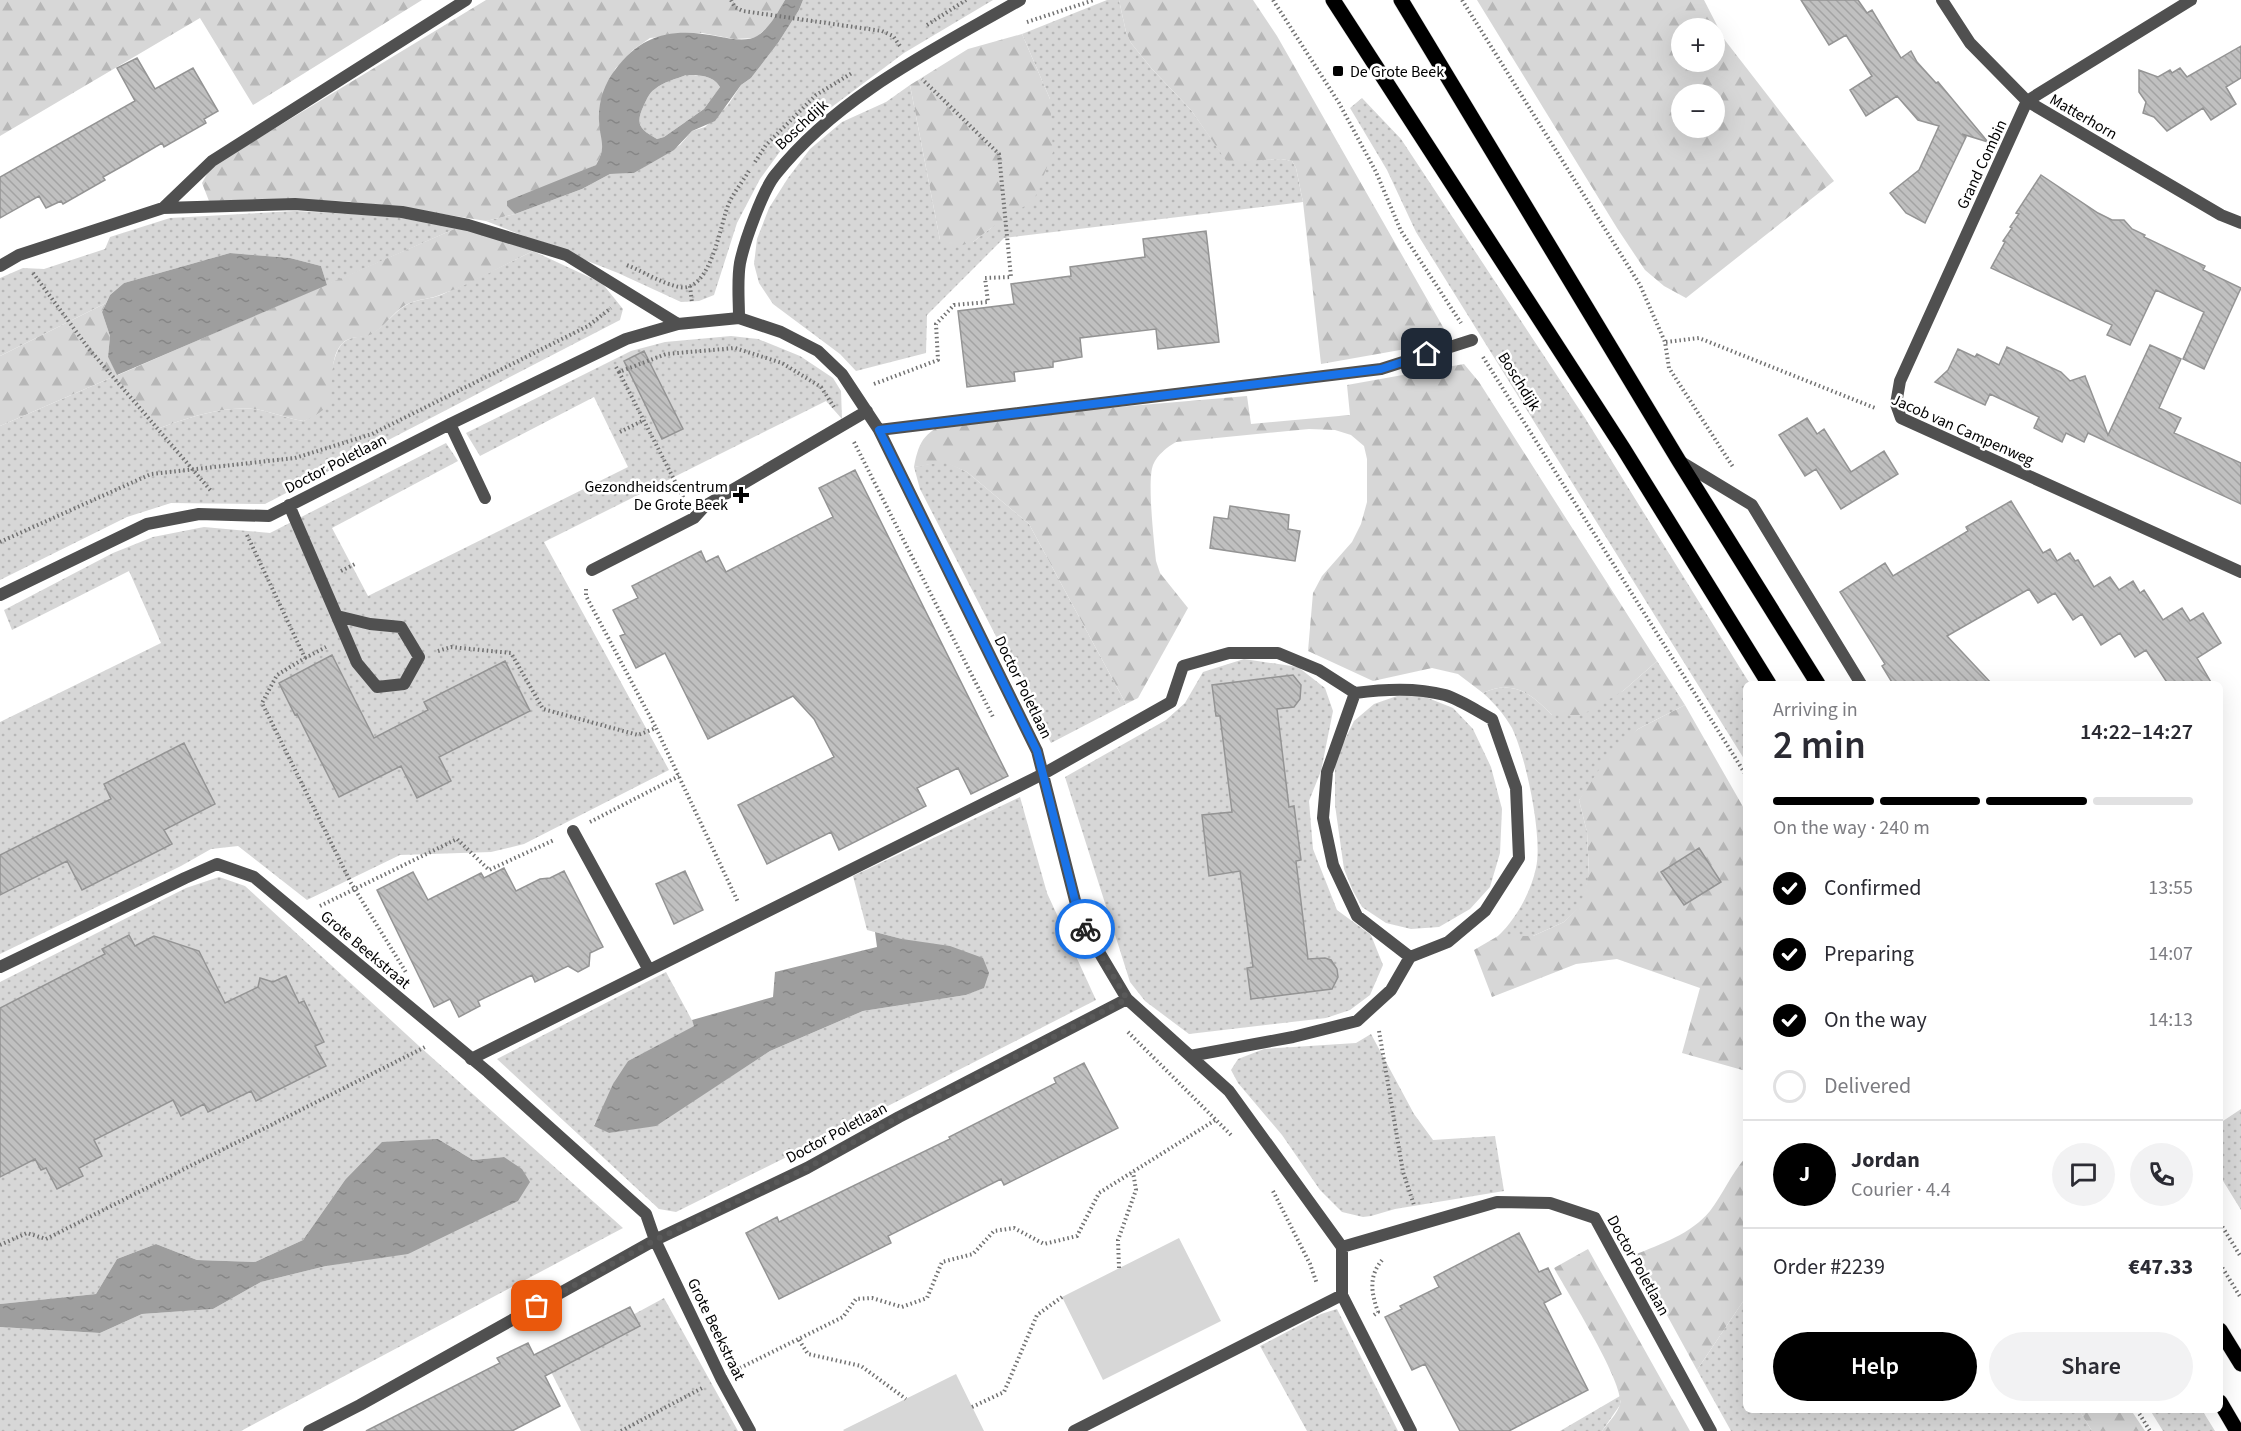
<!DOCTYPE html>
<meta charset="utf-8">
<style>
body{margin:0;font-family:"Source Sans 3",sans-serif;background:#f2f2f3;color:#2b2b33;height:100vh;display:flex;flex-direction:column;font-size:22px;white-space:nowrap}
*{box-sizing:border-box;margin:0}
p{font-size:20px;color:#7c7c81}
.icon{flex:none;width:33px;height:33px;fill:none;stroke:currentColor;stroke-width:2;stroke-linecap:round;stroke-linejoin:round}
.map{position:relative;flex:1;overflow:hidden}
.side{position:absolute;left:1743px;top:681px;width:480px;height:732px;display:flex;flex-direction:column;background:#fff;border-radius:9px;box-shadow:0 6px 24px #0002}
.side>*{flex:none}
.controls{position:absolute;left:1671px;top:18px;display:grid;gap:12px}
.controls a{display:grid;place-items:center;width:54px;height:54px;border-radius:50%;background:#fff;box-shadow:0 6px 24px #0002;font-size:30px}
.pin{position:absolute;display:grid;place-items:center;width:51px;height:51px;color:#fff;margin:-26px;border-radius:12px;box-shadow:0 3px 9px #0006}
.courier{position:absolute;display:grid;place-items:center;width:60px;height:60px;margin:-30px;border:4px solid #1a73e8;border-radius:50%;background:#fff;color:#222;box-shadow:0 2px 8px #0007}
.summary em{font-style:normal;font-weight:600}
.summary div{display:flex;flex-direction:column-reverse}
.summary{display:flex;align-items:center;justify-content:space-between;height:102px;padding:0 30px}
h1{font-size:39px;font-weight:600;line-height:45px}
.bar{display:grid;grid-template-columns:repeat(4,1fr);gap:9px 6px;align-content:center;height:72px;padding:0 30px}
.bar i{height:8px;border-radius:4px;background:#e1e1e2}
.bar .current{background:#000}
.bar p{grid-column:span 4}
.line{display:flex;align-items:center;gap:15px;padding:0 30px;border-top:2px solid #e1e1e2}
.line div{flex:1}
.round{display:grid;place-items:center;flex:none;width:63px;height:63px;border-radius:32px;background:#f2f2f3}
ol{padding:0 30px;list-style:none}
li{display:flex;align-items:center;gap:18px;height:66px}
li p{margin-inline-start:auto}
li .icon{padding:6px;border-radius:50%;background:#000;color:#fff;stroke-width:4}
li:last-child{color:#7c7c81}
li i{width:33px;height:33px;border:3px solid #e1e1e2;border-radius:50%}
.button{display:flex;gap:12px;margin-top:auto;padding:12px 30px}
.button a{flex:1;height:69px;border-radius:36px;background:#000;color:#fff;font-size:24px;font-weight:600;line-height:69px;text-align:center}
.button a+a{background:#f2f2f3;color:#2b2b33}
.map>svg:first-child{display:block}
.grass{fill:url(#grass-dots)}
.forest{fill:url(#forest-firs);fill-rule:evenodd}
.green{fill:#d7d7d7}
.water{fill:url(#water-ripples);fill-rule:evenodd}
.building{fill:url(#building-back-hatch);stroke:#949494;stroke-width:1.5}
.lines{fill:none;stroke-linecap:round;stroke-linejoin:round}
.primary-casing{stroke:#dbdbdb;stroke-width:16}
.path{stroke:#727272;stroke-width:4;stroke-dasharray:1.5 3;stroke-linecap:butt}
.service{stroke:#505050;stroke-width:12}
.pedestrian{stroke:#505050;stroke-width:12}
.minor{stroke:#505050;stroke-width:12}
.primary{stroke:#000;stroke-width:15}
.done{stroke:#595959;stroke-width:6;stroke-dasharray:0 10.8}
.route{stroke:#1a73e8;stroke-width:8}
.poi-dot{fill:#000;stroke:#fff;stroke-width:2}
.labels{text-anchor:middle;stroke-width:5;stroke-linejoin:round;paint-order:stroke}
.poi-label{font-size:16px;fill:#000;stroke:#fff;text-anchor:start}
.street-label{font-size:16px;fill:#000;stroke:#fff}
</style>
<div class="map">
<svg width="2241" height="1431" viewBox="0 0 2241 1431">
<defs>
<pattern id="grass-dots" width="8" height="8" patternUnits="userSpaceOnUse" patternTransform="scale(1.5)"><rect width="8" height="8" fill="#d7d7d7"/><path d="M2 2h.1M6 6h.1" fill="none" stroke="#b7b7b7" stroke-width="1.8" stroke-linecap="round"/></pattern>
<pattern id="forest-firs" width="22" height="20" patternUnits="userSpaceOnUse" patternTransform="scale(1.5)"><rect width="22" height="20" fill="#d7d7d7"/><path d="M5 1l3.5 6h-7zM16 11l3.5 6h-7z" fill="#b7b7b7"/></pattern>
<pattern id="water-ripples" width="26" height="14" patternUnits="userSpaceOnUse" patternTransform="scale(1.5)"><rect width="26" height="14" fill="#9e9e9e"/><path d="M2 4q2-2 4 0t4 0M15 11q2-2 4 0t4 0" fill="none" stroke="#868686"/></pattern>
<pattern id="building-back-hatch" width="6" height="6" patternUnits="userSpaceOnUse" patternTransform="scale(1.5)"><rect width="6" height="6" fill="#c0c0c0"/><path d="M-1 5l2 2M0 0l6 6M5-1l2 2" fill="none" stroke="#a3a3a3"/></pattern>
</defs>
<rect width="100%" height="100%" fill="#fff"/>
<path class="grass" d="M803,0H993L904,53L813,121L784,146L760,179L737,223L714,295L699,301L681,302L618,273L486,221L515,214L582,189L610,174L634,173L680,145L692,131L705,127L728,105L741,85L751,78L778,43L799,10Z
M1107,0H1119L1126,32L1131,43L1152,69L1191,110L1227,161L1281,159L1292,161L1296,168L1303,202L1004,238L927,315L926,353L856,371L840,354L773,304L759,283L754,264L757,239L769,208L788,178L810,149L842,122L886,102L910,85L940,240L973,242L991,228L1050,99L1022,34Z
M686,75C699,75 713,75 720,87L704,109L664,137L657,139C639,129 635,124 644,105C647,99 649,93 655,89C663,82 676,79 686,75Z
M1362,98L1401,139L1585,418L1750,684H1746V762L1416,232L1387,170L1350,108Z
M295,211L387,216L459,227L327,285L321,266L290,258L230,253L124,283L110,295L106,303L0,356V278L23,268L44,269L105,249L110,237L170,218Z
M533,251L602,283L623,309L620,320L265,504L171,503L127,517L0,580V426L115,376L157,429C188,418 220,406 254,409C271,411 287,419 304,421L328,403C330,387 331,353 344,342C353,335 365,338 374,332C387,324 395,310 410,303C419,299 431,299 441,295C472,282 502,266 533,251Z
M731,336L758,339L800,356L833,378L841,391L842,419L826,401L544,542L669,770L524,844L491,852L400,855L307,900L238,846L211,849L181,866L0,954V722L161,643L129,571L12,630L4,610L113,553L153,537L204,527L270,533L446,443L458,461L332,528L368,596L628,467L594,397L480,456L466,433L631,351L665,342Z
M944,461L967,472L1029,524L1126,704L1051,743L920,489L914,467Z
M1244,659L1298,667L1325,688L1333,711L1321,771L1309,801L1313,849L1337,910L1371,935L1383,965L1370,995L1350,1010L1326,1018L1189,1034L1145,1001L1130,982L1065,777L1166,720L1185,703L1203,672Z
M1657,661L1685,705L1638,729L1579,800L1587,832L1589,875L1582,904L1564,922L1533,936H1498C1516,919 1531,892 1536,868C1543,837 1526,757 1512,728C1504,714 1495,704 1483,693C1513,679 1532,694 1552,715L1623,691Z
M1397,696H1423L1453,708L1473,729L1491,767L1502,809L1500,853L1490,887L1470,909L1439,927L1411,929L1386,923L1362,907L1353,891L1344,869L1335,805V760L1354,721L1374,704Z
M1020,797L1047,893L1096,1000L823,1139L676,1212L659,1209L497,1059L666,972L695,1026L628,1061L594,1125L609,1133L656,1125L770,1051L863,1011L966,995L983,988L902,939L867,930L853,876Z
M219,877L245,886L419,1046L623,1228L241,1431H0V1327L100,1333L142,1314L213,1309L261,1282L326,1266L504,1157L473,1160L438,1139L345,1180L303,1240L255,1262L197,1260L156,1244L117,1259L96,1294L0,1304V982L186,888Z
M1371,1034L1414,1114L1433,1140L1495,1136L1504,1191L1395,1209L1371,1216L1363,1217L1342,1212L1320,1190L1282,1135L1238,1083L1231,1070L1238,1059L1264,1049L1356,1043Z
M2241,1109V1210L2220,1176V1123Z
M1746,1297V1410H2079L2092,1431H1731L1697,1370Z
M664,1298L738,1431H581L546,1362Z
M1337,1309L1398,1431H1307L1260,1346L1321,1314Z
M1620,1396V1405L1602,1431H1560Z
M2150,1410H2202L2215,1431H2163Z"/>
<path class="forest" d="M0,0H422L253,105L200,18L0,136Z
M486,0H785L770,25L755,38L734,39L702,33L650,38L633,50L615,69L599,122L604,142L600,157L596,165L507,206L515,214L486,221L399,207L343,201L270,199L209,201L202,183L211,167Z
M1119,0H1253L1277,36L1451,341L1321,364L1303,202L1296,168L1292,161L1281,159L1227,162L1191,110L1152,69L1131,43L1126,32Z
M1477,0H1704L1724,39L1834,181L1686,298L1664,286L1645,270L1617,228ZM1682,28H1714V62H1682ZM1682,94H1714V128H1682Z
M1022,34L1050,99L1053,152L1034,200L991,228L973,242L952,248L940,240L910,85L968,49Z
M459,227L533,251C502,266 470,285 437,296C429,299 419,299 410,303C395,309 388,323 375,332C366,339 354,335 345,341C326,355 336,392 327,406C321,413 312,417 304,421C287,419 271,411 254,409C220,406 188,418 157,429L115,376L0,426V356L106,303L102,312L110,336L108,357L118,375Z
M1464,364L1479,382L1657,661L1623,691L1582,715H1552C1532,694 1513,679 1483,693L1458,674L1432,668L1373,681L1308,651L1313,593L1322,576L1352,542L1361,524L1367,502V459L1364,446L1351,435L1335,430L1309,429L1176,442C1166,448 1158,454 1153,465C1147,481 1154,541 1156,561L1160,573L1188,608L1138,698L1126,704L1029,524L967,472L944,462L914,467C919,439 926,430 954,421L1247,396L1251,424L1350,415L1347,385Z
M1685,705L1746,812V1071L1682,1053L1700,988L1617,959L1576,964L1492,997L1474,950L1498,936H1533L1564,922L1581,904L1589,874L1587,832L1579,800L1604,762L1638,729Z
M1746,1157V1297L1697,1370L1634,1255C1661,1244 1691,1234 1710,1211C1723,1194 1731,1174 1746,1157Z
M1588,1249L1690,1431H1602C1607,1424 1618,1413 1620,1404C1625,1384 1566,1290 1554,1268Z
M2079,1410H2131L2145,1431H2092Z"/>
<path class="green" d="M1179,1238L1221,1321L1103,1380L1062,1297Z
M956,1374L984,1431H844L843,1430Z"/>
<path class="water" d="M785,0H803L799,10L778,43L751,78L741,85L715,121L692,131L674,150L634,173L610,174L582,189L515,214L507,206V201L596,165C607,146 600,141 599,121C598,103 604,84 615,70C644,31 677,28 721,37C731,39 748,42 757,36C770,28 777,13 785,0ZM686,75C699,75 713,75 720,87L704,109L664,137L657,139C639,129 635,124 644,105C647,99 649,93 655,89C663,82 676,79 686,75Z
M230,253L290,258L321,266L327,285L117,375L108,357L110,336L102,312L110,295L124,283Z
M875,932L902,939L950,946L983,958L989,973L984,988L966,995L863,1011L770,1051L656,1126L609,1133L594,1126L613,1084L628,1061L694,1026L692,1020L773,997L775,972L877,947Z
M438,1139L473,1160L504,1157L522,1169L530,1182L518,1201L408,1254L326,1266L261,1282L213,1309L142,1314L100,1333L0,1327V1304L96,1294L117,1259L156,1244L197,1260L255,1262L303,1240L345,1180L382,1142Z"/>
<path class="building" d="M1801,0H1858L1867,13L1872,10L1901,58L1911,51L1917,62L1936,83L1938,82L1988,142L1962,134L1966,137L1925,223L1906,213L1890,193L1919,170L1939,126L1918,120L1897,96L1866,116L1850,90L1872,76L1846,35L1829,45Z
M2241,46V78L2226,87L2236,104L2211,120L2203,108L2167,131L2154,117L2143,113L2146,102L2139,92V70L2158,77L2170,70L2172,73L2180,68L2187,77Z
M137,58L155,89L193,68L218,111L204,119L206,123L164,147L162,143L128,163L103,177L105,180L63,204L61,201L46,208L39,196L0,218V177L135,101L117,68Z
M2041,175L2098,213L2112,220H2124L2132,229L2145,235L2144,237L2205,266L2203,270L2241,288L2204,369L2183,359L2204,312L2156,290L2130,345L2107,335L2112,325L1991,268L2005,242L2003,241L2012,228L2010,227L2019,214L2016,213Z
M1206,231L1219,342L1158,349L1156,329L1080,338L1082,357L1053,362V367L1014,372L1015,381L967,387L958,311L1014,304L1011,284L1071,276L1070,267L1145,257L1143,239Z
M2150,345L2181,359L2159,408L2181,418L2174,433L2241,463V504L2088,433L2084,442L2066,433L2062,442L2034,428L2039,417L1990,394L1985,405L1935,382L1948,370L1958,349L1975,357L1977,354L1999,365L2007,347L2061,372L2070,381L2085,376L2108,435Z
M644,351L683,429L662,439L624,361Z
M1807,418L1817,434L1824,429L1851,472L1884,451L1898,474L1841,509L1816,469L1805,476L1779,435Z
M855,470L1008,776L971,794L958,768L917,788L926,806L839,850L831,832L767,864L738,805L834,757L814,719L793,696L708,739L665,653L636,668L620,636L625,634L613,610L638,598L632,586L701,551L706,562L718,556L726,572L833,517L819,488Z
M2011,501L2043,553L2050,549L2057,561L2070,553L2075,561L2078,560L2094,587L2110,577L2119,590L2133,581L2140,593L2144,590L2163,620L2182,608L2190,621L2203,613L2221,643L2197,658L2212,684H2168L2146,650L2135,657L2120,633L2101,645L2082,614L2073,620L2055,593L2038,603L2029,589L1947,636L1992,684H1893L1882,666L1885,664L1840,592L1885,563L1893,576L1968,531L1966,527Z
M1230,506L1289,515L1288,529L1300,531L1295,561L1210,548L1214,517L1228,519Z
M332,655L374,738L428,710L424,702L505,661L530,711L439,757L451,781L417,798L401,766L339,797L297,714L295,715L279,683Z
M1293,675L1301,685L1300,699L1294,707L1277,709L1289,807L1294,806L1301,860L1296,861L1308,959L1325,958L1331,960L1337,969L1338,977L1332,989L1251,999L1247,968L1253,967L1240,871L1209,876L1202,815L1232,812L1220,716H1216L1212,685Z
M184,743L215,804L164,830L172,844L82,890L67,861L0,895V855L111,799L104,784Z
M1699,848L1721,882L1684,905L1661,872Z
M504,868L516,891L540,879L550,878L564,871L603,947L590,953L589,966L578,972L568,966L535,982L532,975L478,1001L480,1006L459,1017L450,999L434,1007L377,890L413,872L428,900L481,873L484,878Z
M685,871L703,910L674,924L656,884Z
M129,935L135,946L154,936L199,951L225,1003L258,987L260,978L273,982L286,976L299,1003L304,1001L324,1042L315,1046L326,1066L256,1101L251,1091L208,1112L204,1104L181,1116L173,1100L94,1140L102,1156L79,1168L83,1176L57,1189L46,1168L41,1170L35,1159L0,1177V1008L105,954L102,949Z
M1084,1063L1118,1128L1004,1185L1001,1179L888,1236L891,1243L779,1299L746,1233L777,1217L779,1222L950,1139L949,1137L1056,1083L1054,1078Z
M1519,1233L1539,1272L1548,1268L1561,1294L1544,1303L1588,1390L1509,1431H1460L1425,1364L1412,1370L1385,1317L1402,1309L1400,1306L1439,1287L1434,1277Z
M630,1307L640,1326L545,1376L560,1406L512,1431H366L500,1363L497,1358L528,1343L534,1355Z"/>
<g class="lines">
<g class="primary-casing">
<path id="primary" d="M1333,0L1623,448L1769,684
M1401,0L1679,461L1818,684
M2220,1330L2241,1364
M2220,1402L2237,1431"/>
</g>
<path class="path" d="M731,0L735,7L743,11L882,31L893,36L900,46
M1273,0L1339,103L1376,172L1401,231L1461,323
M1462,0L1640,285L1665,342L1669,368L1733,467
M1027,22L1094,0
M927,25L966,0
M755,162L766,145L816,95L852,73
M627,265C644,272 661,283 679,287C711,294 720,224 729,203C734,192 743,181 749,171
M33,273L89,349L212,492
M690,286L692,303
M1666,342L1699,338L1875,408
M1483,357L1746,775
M616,367L619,372L666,354L735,348L782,363L821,387L834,407
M619,372L684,499
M874,384L938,360L936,324L954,305L988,302L985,278L1011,277L999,154L922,79
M620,432L644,420
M854,442L994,719
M247,535L305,658L277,675L262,703L351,883L407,974
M0,542L151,474L295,458L372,434L588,326L611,308
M341,571L357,563
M586,589V596L656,728
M438,651L451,647L511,653L543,709L638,735L656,728L738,902
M305,658L326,647
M590,822L679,776
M320,906L457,839L489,870L554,840
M1379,1031L1403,1172L1414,1205
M1128,1032L1233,1137
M1273,1191L1310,1264L1317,1284
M2220,1223L2241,1257
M0,1245L27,1233L46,1239L427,1046
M2220,1264L2241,1298
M1119,1268L1118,1240L1136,1190L1133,1172
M1374,1315L1378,1312C1371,1292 1368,1275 1384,1258
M799,1340L808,1354L861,1366L906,1399
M740,1368L843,1317L856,1299L872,1298L902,1307L927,1298L942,1262L973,1254L994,1231L1014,1228L1044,1244L1077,1236L1099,1193L1217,1119
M972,1407L1004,1392L1037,1315L1062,1297
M2137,1410L2150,1431
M621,1431L704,1387"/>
<path class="service" d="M163,208L212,161L466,0
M0,266L19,255L163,208L295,204L402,212L468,225L566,255L678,324
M450,424L485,498
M879,430L1381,369L1472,340
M289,505L357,663L377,687L404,684L419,657L401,627L370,624L337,616
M592,570L694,518L705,506L867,411
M0,595L147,524L199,514L269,516L450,424L626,339L678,324L739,318L781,332L818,351L842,374L879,430L1037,751L1080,920L1127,999L1229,1091L1342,1247V1295L1411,1431
M1043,774L1171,702L1183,666L1229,653H1278L1319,670L1355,693L1327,772L1323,818L1333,865L1357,916L1410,957L1448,942L1485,911L1519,858L1516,788L1492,719C1477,711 1461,700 1445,695C1416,687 1384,689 1355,693
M0,967L185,878L217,864L254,877L488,1072L646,1214L655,1240L721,1378L750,1431
M1190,1056L1293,1037L1357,1021L1391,990L1410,957
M1342,1247L1497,1202L1550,1203L1595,1218L1711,1431
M309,1431L360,1405L655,1240L807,1168L899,1117L1127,999
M1074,1431L1342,1295"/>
<path class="pedestrian" d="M573,831L649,970
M471,1059L1043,774"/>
<path class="minor" d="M1942,0L1970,43L2027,101L2221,215L2241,223
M2191,0L2027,101L1900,381L1896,404L1901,418L2241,572
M739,318C739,300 737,280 740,263C744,243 763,189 776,174C839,95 935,49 1020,0
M1681,462L1752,505L1861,684"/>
<use href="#primary" class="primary"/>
</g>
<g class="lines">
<path class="done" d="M537,1306L655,1240L807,1168L899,1117L1127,999L1085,929"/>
<path class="route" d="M1085,929L1080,920L1037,751L879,430L1381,369L1427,354"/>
</g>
<g class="poi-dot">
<rect x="1332" y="65" width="12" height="12" rx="3"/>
<path d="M738 486h6v6h6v6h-6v6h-6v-6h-6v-6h6z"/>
</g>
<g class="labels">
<g class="poi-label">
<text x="1350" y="77">De Grote Beek</text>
<text x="728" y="492" text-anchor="end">Gezondheidscentrum<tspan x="728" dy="18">De Grote Beek</tspan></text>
</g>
<g class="street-label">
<text transform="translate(2084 116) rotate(30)" y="6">Matterhorn</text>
<text transform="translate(801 124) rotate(-43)" y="6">Boschdijk</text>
<text transform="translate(1981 164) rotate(-65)" y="6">Grand Combin</text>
<text transform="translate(1520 381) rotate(58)" y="6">Boschdijk</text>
<text transform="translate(1963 429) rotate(24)" y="6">Jacob van Campenweg</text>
<text transform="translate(335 463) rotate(-27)" y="6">Doctor Poletlaan</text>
<text transform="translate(1024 687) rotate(64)" y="6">Doctor Poletlaan</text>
<text transform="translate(366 949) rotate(40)" y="6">Grote Beekstraat</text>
<text transform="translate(836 1132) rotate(-28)" y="6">Doctor Poletlaan</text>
<text transform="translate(1639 1265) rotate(61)" y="6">Doctor Poletlaan</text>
<text transform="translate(717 1329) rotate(64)" y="6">Grote Beekstraat</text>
</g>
</g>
</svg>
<div class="controls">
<a>+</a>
<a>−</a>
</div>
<div class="pin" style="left:537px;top:1306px;background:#ea580c"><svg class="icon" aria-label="bag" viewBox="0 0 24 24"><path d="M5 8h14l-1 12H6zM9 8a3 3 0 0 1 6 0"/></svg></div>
<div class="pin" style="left:1427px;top:354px;background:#1f2937"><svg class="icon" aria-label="home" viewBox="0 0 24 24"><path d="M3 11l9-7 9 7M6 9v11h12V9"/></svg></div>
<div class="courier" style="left:1085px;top:929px"><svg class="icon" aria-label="bike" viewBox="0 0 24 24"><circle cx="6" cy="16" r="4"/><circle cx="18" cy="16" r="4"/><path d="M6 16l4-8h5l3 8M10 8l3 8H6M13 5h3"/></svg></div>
<section class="side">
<div class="summary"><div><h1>2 min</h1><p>Arriving in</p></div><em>14:22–14:27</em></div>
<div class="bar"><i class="current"></i><i class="current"></i><i class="current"></i><i></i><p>On the way · 240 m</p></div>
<ol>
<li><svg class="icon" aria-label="check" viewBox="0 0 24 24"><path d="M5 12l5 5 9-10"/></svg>Confirmed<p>13:55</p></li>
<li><svg class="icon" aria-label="check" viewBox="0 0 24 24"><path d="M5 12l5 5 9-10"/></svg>Preparing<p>14:07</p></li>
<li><svg class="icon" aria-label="check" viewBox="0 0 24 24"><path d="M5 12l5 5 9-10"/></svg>On the way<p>14:13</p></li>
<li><i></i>Delivered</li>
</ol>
<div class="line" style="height:108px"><b class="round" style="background:#000;color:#fff">J</b><div><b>Jordan</b><p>Courier · 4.4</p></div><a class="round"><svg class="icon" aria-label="chat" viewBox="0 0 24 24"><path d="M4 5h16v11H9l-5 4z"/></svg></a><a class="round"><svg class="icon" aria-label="phone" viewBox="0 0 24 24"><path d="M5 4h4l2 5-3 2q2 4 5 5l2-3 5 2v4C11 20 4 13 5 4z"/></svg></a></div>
<div class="line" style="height:78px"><div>Order #2239</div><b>€47.33</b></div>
<div class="button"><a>Help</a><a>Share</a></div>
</section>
</div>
